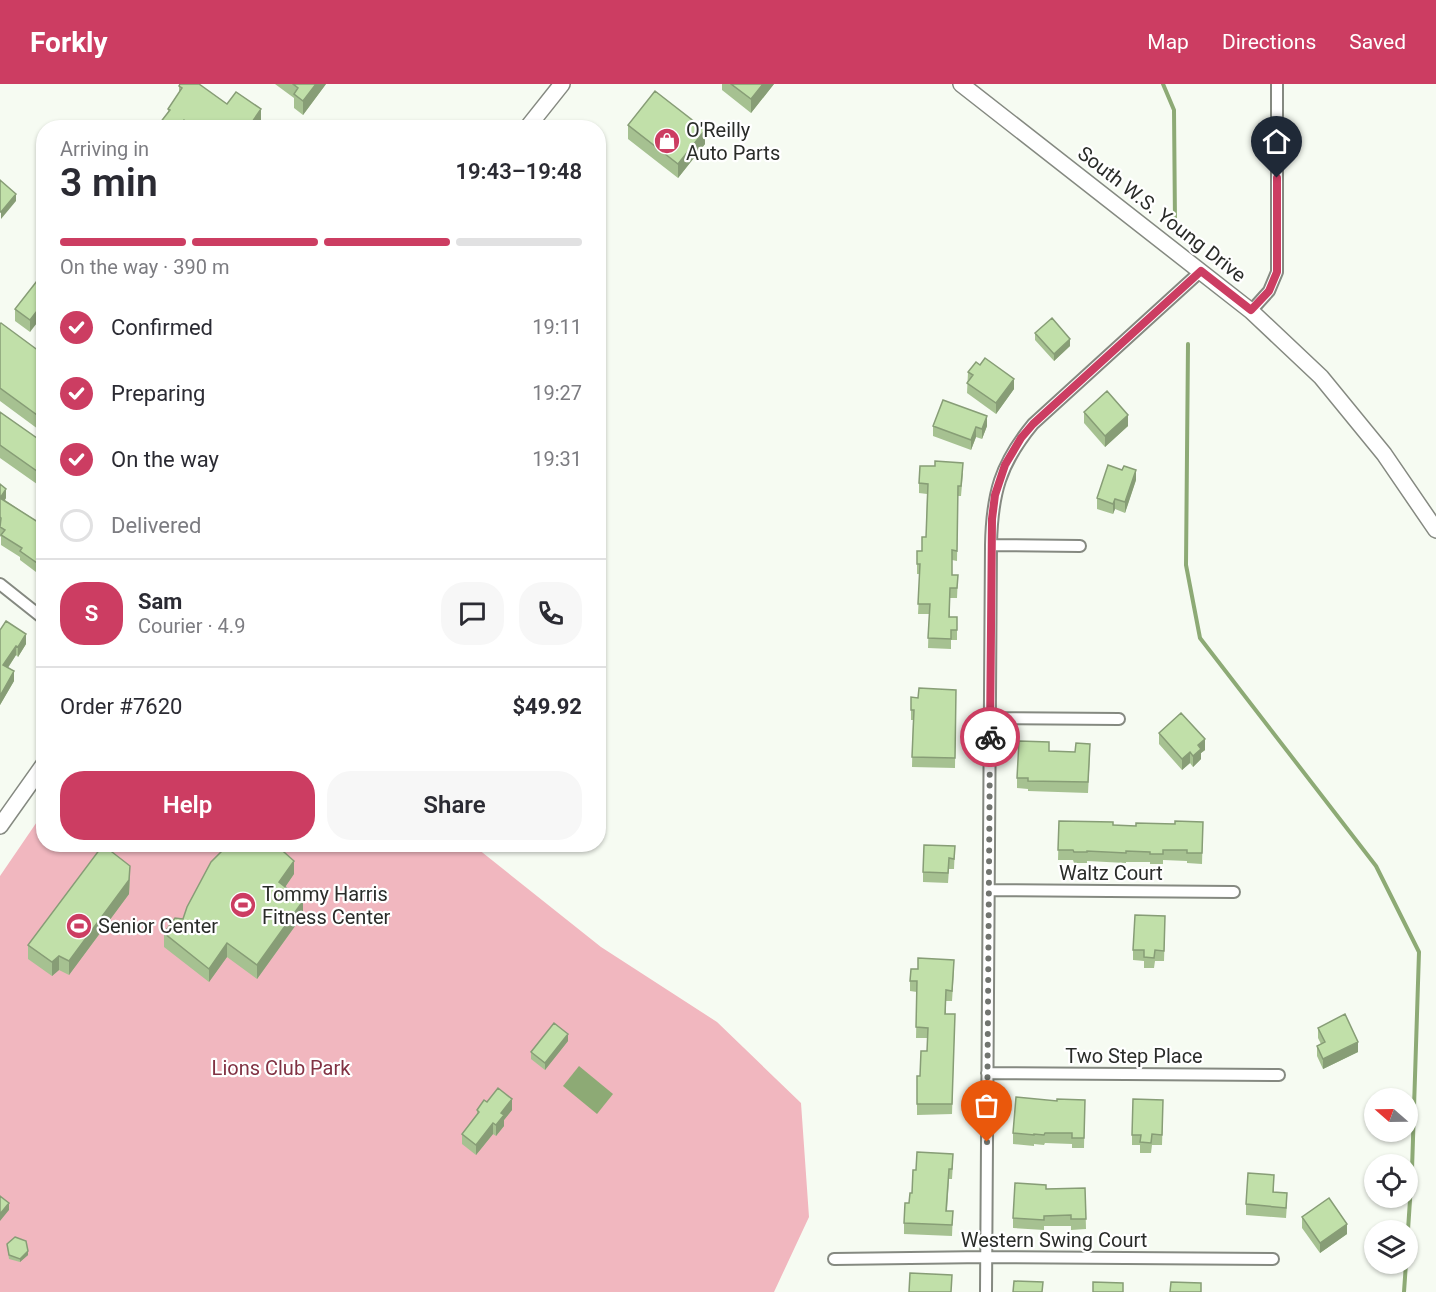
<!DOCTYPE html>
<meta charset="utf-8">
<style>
body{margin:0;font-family:Roboto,sans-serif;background:#f7f7f7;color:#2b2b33;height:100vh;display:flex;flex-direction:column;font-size:22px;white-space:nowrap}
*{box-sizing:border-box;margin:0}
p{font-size:20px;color:#7c7c81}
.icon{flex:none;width:33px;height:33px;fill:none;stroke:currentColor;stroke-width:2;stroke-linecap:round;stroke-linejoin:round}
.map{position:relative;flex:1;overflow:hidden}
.drawer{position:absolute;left:36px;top:36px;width:570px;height:732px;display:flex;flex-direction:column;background:#fff;border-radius:24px;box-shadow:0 2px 4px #0004}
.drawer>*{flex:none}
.needle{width:39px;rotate:290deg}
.fabs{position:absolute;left:1364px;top:1004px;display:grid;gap:12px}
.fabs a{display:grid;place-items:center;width:54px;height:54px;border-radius:50%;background:#fff;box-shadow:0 2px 4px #0004;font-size:30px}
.pin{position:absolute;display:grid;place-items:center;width:51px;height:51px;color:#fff;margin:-62px -26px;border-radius:50% 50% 50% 0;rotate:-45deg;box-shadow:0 0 6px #0007}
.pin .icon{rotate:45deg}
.courier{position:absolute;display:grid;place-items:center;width:60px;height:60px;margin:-30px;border:4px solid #cc3d62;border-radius:50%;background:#fff;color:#222;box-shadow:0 2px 8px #0007}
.head em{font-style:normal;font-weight:600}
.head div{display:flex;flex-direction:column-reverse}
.head{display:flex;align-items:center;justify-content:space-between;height:102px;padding:0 24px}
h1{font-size:39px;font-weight:600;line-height:45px}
.bar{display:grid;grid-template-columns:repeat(4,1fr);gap:9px 6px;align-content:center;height:72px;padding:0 24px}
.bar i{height:8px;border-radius:4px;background:#e1e1e2}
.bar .on{background:#cc3d62}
.bar p{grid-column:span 4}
.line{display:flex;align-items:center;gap:15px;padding:0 24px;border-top:2px solid #e1e1e2}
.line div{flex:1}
.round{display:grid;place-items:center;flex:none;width:63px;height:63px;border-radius:24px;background:#f7f7f7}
ol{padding:0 24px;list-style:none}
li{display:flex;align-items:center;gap:18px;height:66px}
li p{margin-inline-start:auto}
li .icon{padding:6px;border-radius:50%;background:#cc3d62;color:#fff;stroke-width:4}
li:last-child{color:#7c7c81}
li i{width:33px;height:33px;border:3px solid #e1e1e2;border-radius:50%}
.action{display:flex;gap:12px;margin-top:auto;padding:12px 24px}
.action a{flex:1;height:69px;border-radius:24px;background:#cc3d62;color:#fff;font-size:24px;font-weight:600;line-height:69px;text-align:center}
.action a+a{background:#f7f7f7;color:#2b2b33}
header{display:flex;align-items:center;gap:36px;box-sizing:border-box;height:84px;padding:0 30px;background:#cc3d62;color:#fff}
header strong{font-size:28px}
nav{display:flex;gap:33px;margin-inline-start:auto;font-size:21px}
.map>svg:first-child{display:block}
.green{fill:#f1b7bf}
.water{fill:#8daa75}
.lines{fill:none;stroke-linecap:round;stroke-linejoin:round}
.stream{stroke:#8daa75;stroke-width:4}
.street-casing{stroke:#858981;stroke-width:14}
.secondary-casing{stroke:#858981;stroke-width:18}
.street{stroke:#fff;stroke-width:10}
.secondary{stroke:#fff;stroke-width:15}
.wall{fill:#a6c191}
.shaded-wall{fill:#879d76}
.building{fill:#c1e0a9;stroke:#879d76;stroke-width:1.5}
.done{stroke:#71746f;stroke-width:6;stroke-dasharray:0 10.8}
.route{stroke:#cc3d62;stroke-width:8}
.labels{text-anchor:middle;stroke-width:4.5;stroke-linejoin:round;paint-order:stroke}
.poi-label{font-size:20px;fill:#2a2c29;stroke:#fff;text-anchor:start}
.street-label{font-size:20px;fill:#2a2c29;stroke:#fff}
.park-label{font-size:20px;fill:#813243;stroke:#fff}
</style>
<header>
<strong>Forkly</strong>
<nav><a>Map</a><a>Directions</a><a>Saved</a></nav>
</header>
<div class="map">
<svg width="1436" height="1208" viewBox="0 0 1436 1208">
<rect width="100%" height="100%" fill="#f6fbf2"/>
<path class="green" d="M43,729L44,760L473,761L601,863L717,938L801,1019L809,1133L774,1208H0V792Z"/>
<path class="water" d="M579,982L613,1010L597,1030L563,1002Z"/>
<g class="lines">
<path class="stream" d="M1163,0L1174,26L1175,139
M1188,260L1186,481L1200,554L1376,782L1419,868L1412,1086L1407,1161
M1404,1208L1406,1179"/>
<g class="street-casing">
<path id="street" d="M1251,227L1269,207L1277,188V0
M991,461L1080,462
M0,500L44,535
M990,634L1119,635
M989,806L1234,808
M987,989L1279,991
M834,1175L986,1173L1273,1175
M986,1208L991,461C992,410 1000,380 1033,340L1201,187"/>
</g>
<g class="secondary-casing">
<path id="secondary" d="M961,0L1251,227L1321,293L1384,370L1436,446
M527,44L562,0
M0,742L44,680"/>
</g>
<use href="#street" class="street"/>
<use href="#secondary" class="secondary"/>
</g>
<path class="wall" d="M275,0H326L303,31L294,24V14Z
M722,0H774L751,29L722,6Z
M179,2L227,20L261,37L256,44H156L168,28V25L179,9Z
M628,41L705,60L678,94L628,55Z
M44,188L30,248L15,237V225Z
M0,240L39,267L44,261V405L0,374V328L37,354L42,348L0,317Z
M1035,249L1070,262L1054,277L1035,256Z
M968,288L1014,305L996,330L967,309Z
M1084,328L1128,342L1105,363L1084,339Z
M933,342H987L982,355L976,353L971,366L933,352Z
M963,389L961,412H958L957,477L952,476V491H958L957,514H950V533H957V556H951V565L928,564L929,530H918L920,490H917V467H922L926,453L927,410L919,409V399Z
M1136,396L1125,429L1115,425L1113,430L1097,425V414Z
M0,400L6,414L5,416L41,440L40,491L20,476V473L1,461V453L0,452Z
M0,546L26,560L18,573L16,571L8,584L14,597L0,621Z
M956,606L955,684L912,683L913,636H911V626L918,614Z
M1159,649L1205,666L1201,669V675L1193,683L1190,679L1182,686L1159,660Z
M1049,667L1090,670L1088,709L1028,707V705L1017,704V694Z
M1059,737L1136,742L1203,738L1202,780L1187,779V777L1163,776V780H1150V778H1126V779L1087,777V779H1074L1073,776H1058Z
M955,762L954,785H949L948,799L923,798V788Z
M294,790L285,803L303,831L257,895L227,873L209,898L164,863V849Z
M130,796L129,810L69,891L59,886L52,892L28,875V861Z
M1165,843L1164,877H1155L1154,884H1144V877L1133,876V866Z
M954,886L952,917H946V930H955L952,1030L917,1031V992H920L927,967V954H916L917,908L910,907V897Z
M1318,944L1358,968L1323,985L1317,972V962L1321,960L1318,954Z
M568,957L545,986L531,975V968Z
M1085,1016L1084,1064H1072V1060L1045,1059L1044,1061L1034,1060V1062L1013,1060V1049L1057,1017Z
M487,1018L512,1026L504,1036V1042L496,1052L493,1050L476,1071L462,1060V1050L477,1031V1026Z
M1163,1027L1162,1061H1152L1151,1069H1140V1061H1132V1051Z
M953,1080L952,1095H949L947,1127H953L952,1152L904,1150V1139L912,1109L916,1086Z
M1274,1102V1108L1287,1120L1286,1134L1246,1131V1120Z
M1085,1104L1086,1145L1071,1146V1142H1044V1146L1013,1144V1134L1046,1105Z
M1302,1133L1347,1150L1320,1169L1302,1144Z
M7,1160L28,1171L20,1178L9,1175Z"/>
<path class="shaded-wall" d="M316,0H326L303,31V17Z
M763,0H774L751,29V15Z
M261,25V37L256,44H250V41Z
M184,36V44H179Z
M705,46V60L678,94V80Z
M16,110V117L1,135V128Z
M602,126V140L598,145V131Z
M44,218V230L30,248V236Z
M1070,255V262L1054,277V270Z
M1014,295V305L996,330V319Z
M1128,331V342L1105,363V352Z
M987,332V342L982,355V345Z
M976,343V353L971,366V356Z
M1136,386V396L1125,429V418Z
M6,405V414L0,423V414Z
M1115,415V425L1113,430V420Z
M44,476V486L40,491V481Z
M26,550V560L18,573V563Z
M16,562V571L3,591V581Z
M14,587V597L0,621V612Z
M1205,655V666L1201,669V675L1193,683V672L1198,661Z
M1190,668V679L1182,686V675Z
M294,777V790L279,812V798Z
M130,782L129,810L69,891V877Z
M303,817V831L257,895V881Z
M227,859V873L209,898V885Z
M59,872V886L52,892V878Z
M568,950V957L545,986V979Z
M1358,958V968L1323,985V975Z
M512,1015V1026L504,1036V1042L496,1052V1041L501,1029Z
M493,1039V1050L476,1071V1061Z
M9,1119V1126L0,1137V1130Z
M1347,1140V1150L1320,1169V1159Z
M28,1167V1171L20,1178V1175Z"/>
<path class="building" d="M180,0H199L227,20L236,8L261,25L250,41L253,44H194L184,36L179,44H156L170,26L168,25L182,4L179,2Z
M293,0H316L303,17L294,10L298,4Z
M731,0H763L751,15Z
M655,7L705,46L678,80L628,41Z
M0,96L16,110L1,128H0Z
M598,123L602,126L598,131Z
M44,188V218L30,236L15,225Z
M1052,234L1070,255L1054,270L1035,249Z
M1,239L39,267L44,261V336L0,304V240Z
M985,274L1014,295L996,319L967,299L973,291L968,288L976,278L980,281Z
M1107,307L1128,331L1105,352L1084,328Z
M943,316L987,332L982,345L976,343L971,356L933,342Z
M0,328L37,354L44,346V392L0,361Z
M935,377L963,379L961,402H958L957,467L952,466V491H958L957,504H950L949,533H957V546H951V555L928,554L930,520H918L920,480H917V467H922V453H926L928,400L919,399L920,382H935Z
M1108,381L1122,386L1124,382L1136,386L1125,418L1115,415L1113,420L1097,414Z
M0,400L6,405L0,414L41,440L44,437V476L40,481L20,467L22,464L1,451L5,446L0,443L1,434L0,433Z
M6,537L26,550L18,563L16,562L3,581L14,587L0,612V546Z
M919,604L956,606L955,674L912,673L914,626H911V613L918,614Z
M1181,629L1205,655L1198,661L1201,665L1193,672L1190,668L1182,675L1159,649Z
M1019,657L1049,658V667L1075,668L1076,659L1090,660L1088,698L1028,697V694H1017Z
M1059,737L1113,738V741L1136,742V739L1175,740V737L1203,738L1202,769H1187V766H1163V770H1150V768L1126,767V769L1087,767V768H1074L1073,766H1058Z
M229,760H275L294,777L279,798L303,817L257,881L227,859L209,885L164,849L175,834L183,835L187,823L211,778Z
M103,761L130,782L129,796L69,877L59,872L52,878L28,861Z
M924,761L955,762L954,775L949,774L948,789L923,788Z
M1135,831L1165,832L1164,867L1155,866L1154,874L1144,873V866H1133Z
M918,874L954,876L952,907L946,906L945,930H955L952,1020H917V992H920L921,967H927L928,944L916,943L917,897H910L911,885H918Z
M1345,930L1358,958L1323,975L1317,962L1325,958L1318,944Z
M554,939L568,950L545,979L531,968Z
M498,1004L512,1015L501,1029L504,1031L496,1041L493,1039L476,1061L462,1050L479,1028L477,1026L484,1016L487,1018Z
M1016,1013L1057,1017V1015L1085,1016L1084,1054H1072V1049H1045L1044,1051L1034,1050V1051L1013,1049Z
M1133,1015L1163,1016L1162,1051L1152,1050L1151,1059L1140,1058L1141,1051H1132Z
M917,1068L953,1070L952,1085H949L946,1127H953L952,1141L904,1139L905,1119H909L910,1109H912L913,1086H916Z
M1248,1089L1274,1091L1273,1108L1287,1109L1286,1124L1246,1120Z
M1015,1099L1046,1101V1105L1085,1104L1086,1135H1071V1131L1044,1132V1136L1013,1134Z
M0,1112L9,1119L0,1130Z
M1329,1114L1347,1140L1320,1159L1302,1133Z
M15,1153L26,1157L28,1167L20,1175L9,1171L7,1160Z
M910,1189L952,1191L951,1208H909Z
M1014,1197L1043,1198L1042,1208H1013Z
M1093,1198L1123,1199V1208H1093Z
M1171,1198L1201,1199V1208H1170Z"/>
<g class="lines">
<path class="done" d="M987,1058L990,653"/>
<path class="route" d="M990,653L992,435L995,411L1005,381L1021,354L1033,340L1201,187L1251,226L1269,207L1277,188V94"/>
</g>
<defs>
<g id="shop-disc" transform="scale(1.35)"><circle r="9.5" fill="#cc3d62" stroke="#fff"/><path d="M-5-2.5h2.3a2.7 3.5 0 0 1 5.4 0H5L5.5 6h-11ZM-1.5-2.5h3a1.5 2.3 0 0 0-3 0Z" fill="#fff"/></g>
<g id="stadium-disc" transform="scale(1.35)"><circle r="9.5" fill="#cc3d62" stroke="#fff"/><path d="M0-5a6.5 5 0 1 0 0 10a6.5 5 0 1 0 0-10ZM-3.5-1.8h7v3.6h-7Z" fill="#fff"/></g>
</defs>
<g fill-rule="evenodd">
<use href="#shop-disc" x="667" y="57"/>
<use href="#stadium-disc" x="243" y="821"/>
<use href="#stadium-disc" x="79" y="842"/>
</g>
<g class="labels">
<g class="poi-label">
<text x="686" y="53">O'Reilly<tspan x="686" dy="23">Auto Parts</tspan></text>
<text x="262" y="817">Tommy Harris<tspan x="262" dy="23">Fitness Center</tspan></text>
<text x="98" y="849">Senior Center</text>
</g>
<g class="street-label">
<text transform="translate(1162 130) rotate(38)" y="7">South W.S. Young Drive</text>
<text x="1111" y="796">Waltz Court</text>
<text x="1134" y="979">Two Step Place</text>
<text x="1054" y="1163">Western Swing Court</text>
</g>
<g class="park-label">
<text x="281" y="991">Lions Club Park</text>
</g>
</g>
</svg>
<div class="fabs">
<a><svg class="needle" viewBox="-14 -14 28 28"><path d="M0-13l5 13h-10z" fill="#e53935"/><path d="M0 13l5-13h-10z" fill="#7c7c81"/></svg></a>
<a><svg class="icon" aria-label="locate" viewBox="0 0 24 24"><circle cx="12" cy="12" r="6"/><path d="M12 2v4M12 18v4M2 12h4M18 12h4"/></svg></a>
<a><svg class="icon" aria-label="layers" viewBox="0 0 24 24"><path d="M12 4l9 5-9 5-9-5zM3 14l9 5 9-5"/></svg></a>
</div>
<div class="pin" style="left:987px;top:1058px;background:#ea580c"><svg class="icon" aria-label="bag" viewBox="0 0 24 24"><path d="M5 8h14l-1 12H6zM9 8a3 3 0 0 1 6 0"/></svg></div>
<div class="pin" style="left:1277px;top:94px;background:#1f2937"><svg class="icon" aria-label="home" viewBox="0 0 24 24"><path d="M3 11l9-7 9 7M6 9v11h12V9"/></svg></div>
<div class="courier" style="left:990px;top:653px"><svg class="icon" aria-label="bike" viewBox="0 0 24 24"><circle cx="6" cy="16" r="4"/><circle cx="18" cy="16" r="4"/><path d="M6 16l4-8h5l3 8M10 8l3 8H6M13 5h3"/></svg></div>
<section class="drawer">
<div class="head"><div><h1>3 min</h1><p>Arriving in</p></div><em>19:43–19:48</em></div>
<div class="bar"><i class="on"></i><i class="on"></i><i class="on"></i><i></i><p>On the way · 390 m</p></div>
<ol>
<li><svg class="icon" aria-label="check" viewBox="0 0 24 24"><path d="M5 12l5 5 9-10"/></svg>Confirmed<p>19:11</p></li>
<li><svg class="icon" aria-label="check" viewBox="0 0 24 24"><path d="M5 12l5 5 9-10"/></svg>Preparing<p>19:27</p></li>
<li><svg class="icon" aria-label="check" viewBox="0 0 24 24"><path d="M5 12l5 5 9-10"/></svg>On the way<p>19:31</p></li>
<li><i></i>Delivered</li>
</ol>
<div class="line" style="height:108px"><b class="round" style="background:#cc3d62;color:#fff">S</b><div><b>Sam</b><p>Courier · 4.9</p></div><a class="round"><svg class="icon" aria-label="chat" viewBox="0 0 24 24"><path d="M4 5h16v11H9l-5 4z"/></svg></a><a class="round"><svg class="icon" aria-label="phone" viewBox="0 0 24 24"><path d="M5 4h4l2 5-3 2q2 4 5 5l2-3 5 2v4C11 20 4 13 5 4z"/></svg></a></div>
<div class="line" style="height:78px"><div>Order #7620</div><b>$49.92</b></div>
<div class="action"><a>Help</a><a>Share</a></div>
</section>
</div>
